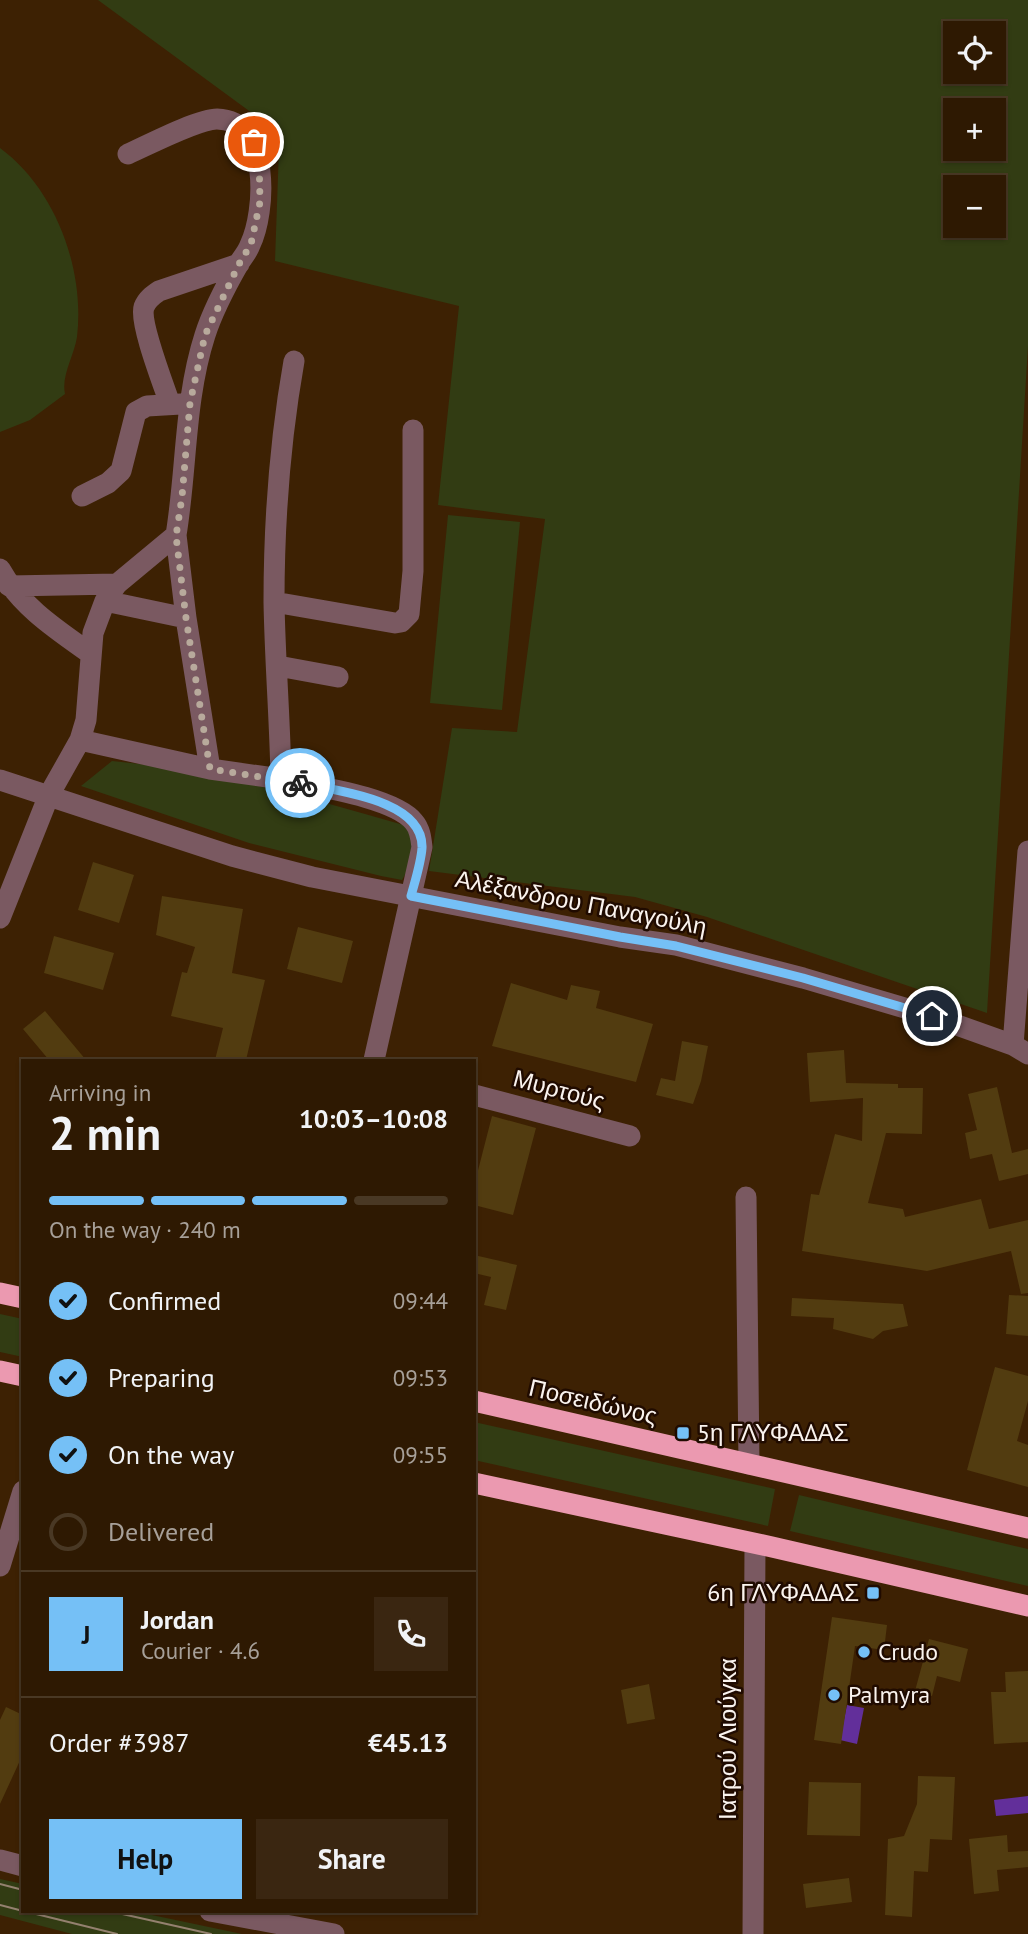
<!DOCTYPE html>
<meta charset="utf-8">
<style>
body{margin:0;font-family:"PT Sans",sans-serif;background:#3a2611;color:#f1f3f6;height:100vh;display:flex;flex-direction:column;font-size:26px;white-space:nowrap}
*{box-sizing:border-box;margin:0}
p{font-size:23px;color:#a7a099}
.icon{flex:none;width:38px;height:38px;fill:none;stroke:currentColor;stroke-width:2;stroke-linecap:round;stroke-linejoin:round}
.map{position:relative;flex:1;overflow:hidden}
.details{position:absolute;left:21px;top:1059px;width:455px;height:854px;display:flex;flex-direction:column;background:#2e1902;border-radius:0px;box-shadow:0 2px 5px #0004,0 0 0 2px #493824}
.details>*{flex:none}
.tools{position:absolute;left:943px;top:21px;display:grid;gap:14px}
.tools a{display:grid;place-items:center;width:63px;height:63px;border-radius:0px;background:#2e1902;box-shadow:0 2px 5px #0004,0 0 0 2px #493824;font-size:35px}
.pin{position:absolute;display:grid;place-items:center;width:60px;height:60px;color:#fff;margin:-30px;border:4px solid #fff;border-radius:50%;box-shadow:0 2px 7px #0007}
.courier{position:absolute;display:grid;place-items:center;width:70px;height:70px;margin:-35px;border:5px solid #75c0f6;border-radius:50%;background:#fff;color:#222;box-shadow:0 2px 9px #0007}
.summary em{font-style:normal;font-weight:600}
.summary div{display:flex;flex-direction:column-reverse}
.summary{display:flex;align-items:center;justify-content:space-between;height:119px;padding:0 28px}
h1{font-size:46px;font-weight:600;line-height:52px}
.bar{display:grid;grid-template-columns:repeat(4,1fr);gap:10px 7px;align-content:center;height:84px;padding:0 28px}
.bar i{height:9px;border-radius:5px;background:#493824}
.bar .current{background:#75c0f6}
.bar p{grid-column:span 4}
.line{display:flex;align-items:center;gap:18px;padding:0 28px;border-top:2px solid #493824}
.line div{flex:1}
.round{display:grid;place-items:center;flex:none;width:74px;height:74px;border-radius:0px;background:#3a2611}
ol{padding:0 28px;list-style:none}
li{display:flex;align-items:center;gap:21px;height:77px}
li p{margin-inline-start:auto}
li .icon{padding:7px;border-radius:50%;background:#75c0f6;color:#111;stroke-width:4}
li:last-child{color:#a7a099}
li i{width:38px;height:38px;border:4px solid #493824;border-radius:50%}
.cta{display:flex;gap:14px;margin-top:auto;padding:14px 28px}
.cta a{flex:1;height:80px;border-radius:0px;background:#75c0f6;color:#111;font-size:28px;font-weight:600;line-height:80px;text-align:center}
.cta a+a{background:#3a2611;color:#f1f3f6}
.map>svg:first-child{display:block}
.green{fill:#323c13;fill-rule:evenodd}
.water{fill:#622f9a}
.building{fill:#523c10}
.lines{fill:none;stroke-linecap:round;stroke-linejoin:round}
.minor{stroke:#7a5961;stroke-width:21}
.highway{stroke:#eb99b0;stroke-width:21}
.tram{stroke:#94816f;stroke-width:2}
.done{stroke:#b8aa9c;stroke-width:7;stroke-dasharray:0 12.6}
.route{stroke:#75c0f6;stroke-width:9}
.poi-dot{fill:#75c0f6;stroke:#200b00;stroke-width:2.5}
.labels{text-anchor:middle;stroke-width:5;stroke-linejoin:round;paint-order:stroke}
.street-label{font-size:24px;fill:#faf3ee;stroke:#200b00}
.poi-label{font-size:24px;fill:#faf3ee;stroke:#200b00;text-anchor:start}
</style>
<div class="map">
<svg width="1028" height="1934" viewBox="0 0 1028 1934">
<rect width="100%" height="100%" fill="#3d2103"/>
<path class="green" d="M98,0H1028V346L987,1013L707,917L635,897L429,871L452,728L517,732L545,519L438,505L459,306L275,261L279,148L256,116ZM956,33H994V72H956ZM956,110H994V149H956ZM956,187H994V226H956Z
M0,148C56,189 85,270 77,337C74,356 61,376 65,394L30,420L0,432Z
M448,515L520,522L502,710L430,703Z
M112,761C214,770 309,798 407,826C417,850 415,858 402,880L381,876L249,843L81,786Z
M0,1314L23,1319V1357L0,1352Z
M474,1422L775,1489L768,1526L474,1460Z
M799,1495L1028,1549V1586L790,1531Z
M0,1879L23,1884V1911H133L242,1934H72L0,1915Z"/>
<path class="water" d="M847,1705L864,1708L857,1744L840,1740Z
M1028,1796V1813L996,1816L994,1800Z"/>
<path class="building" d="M93,862L134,875L119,923L78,910Z
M162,896L243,909L232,973L265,980L246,1060H215L223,1028L171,1016L182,972L187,973L195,947L156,935Z
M298,927L353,941L342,983L287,969Z
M54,936L114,953L103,990L44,973Z
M511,983L567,1000L571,985L600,991L596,1008L653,1024L636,1082L492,1046Z
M45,1011L86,1060H49L23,1029Z
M682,1041L708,1046L701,1081L693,1104L656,1095L661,1078L675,1081Z
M844,1050L846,1083L898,1084V1088H923L922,1134L886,1133L868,1203L903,1209L905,1217L981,1199L989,1229L1028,1220V1293L1021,1294L1011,1251L927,1271L802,1251L811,1194L819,1195L835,1134L862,1141L863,1098L810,1102L807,1053Z
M997,1087L1012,1153L1028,1149V1174L999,1181L992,1154L970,1159L965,1133L977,1130L968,1094Z
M492,1116L536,1128L513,1215L474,1205V1186Z
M474,1255L517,1265L506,1310L484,1305L491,1277L474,1273Z
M1009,1295L1028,1296V1336L1006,1334Z
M792,1298L903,1304L908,1326L883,1331L873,1339L833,1329L834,1318L791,1316Z
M995,1367L1028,1376V1401L1017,1441L1028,1445V1487L967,1470Z
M832,1617L887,1625L884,1650L855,1646L841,1744L814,1740Z
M929,1639L968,1649L960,1682L937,1676L932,1696L915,1691Z
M1028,1671V1742L994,1744L991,1692H1006L1005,1672Z
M649,1684L655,1719L627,1724L621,1690Z
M6,1707L23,1715V1754L0,1804V1720Z
M918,1776L955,1777L952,1840L930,1839L928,1872L914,1871L912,1917L885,1915L888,1839L904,1836L917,1804Z
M809,1782L861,1783L860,1836L807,1835Z
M1007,1835L1008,1852L1028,1851V1867L997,1870L999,1891L974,1894L969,1839Z
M849,1878L852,1902L806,1908L803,1884Z"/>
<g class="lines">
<path class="minor" d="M294,361C280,440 274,521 274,602C275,661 280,720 281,779C313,786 394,797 414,822C420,829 421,838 422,847L374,1060
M170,404C164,386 139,322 144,307C147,299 153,295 159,291L239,264
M82,496L108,483L121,471L136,412L147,406L181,404
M0,569C20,606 57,630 91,654
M9,586L117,584
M105,601L186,618L176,535
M274,602L395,623L401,622L409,614L413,571V430
M186,618L210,769
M278,666L338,677
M80,740L210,769L281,779
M0,780L232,856L312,877L620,937L676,945L803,978L932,1016L1013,1045L1028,1054
M0,918L49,795L80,740L86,720L93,633L105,601L117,584L176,535C187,469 184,400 205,335C212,313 227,284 239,263C243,257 248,251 250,245C266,212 271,120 217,119C198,119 148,145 128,154
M1013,1045L1028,851
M474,1095L630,1136
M746,1197L749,1464
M0,1566L23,1491
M0,1860L23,1866
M210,1911L334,1934
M753,1934L755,1544"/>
<path class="highway" d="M0,1293L23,1298
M0,1371L23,1376
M474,1401L1028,1528
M474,1483L772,1547L1028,1606"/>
<path class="tram" d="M0,1884L23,1890
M0,1905L23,1911
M24,1911L117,1934
M109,1911L211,1934"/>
</g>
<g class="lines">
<path class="done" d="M254,142L259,156L260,202L251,244L239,264L205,335L190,403L182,497L176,536L186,618L210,769L300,783"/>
<path class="route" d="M300,783C335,791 424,799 422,848C421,863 415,881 411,896L620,937L676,946L803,978L932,1016"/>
</g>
<g class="poi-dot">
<rect x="676" y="1426" width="14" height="14" rx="3.5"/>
<rect x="866" y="1586" width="14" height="14" rx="3.5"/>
<circle cx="864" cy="1652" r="7"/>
<circle cx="834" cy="1695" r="7"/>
</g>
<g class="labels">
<g class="street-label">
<text transform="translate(581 903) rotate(11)" y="8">Αλέξανδρου Παναγούλη</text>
<text transform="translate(559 1090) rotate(15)" y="8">Μυρτούς</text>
<text transform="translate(593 1402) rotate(13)" y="8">Ποσειδώνος</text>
<text transform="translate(728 1739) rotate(-90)" y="8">Ιατρού Λιούγκα</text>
</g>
<g class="poi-label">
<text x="697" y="1441">5η ΓΛΥΦΑΔΑΣ</text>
<text x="859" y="1601" text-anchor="end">6η ΓΛΥΦΑΔΑΣ</text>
<text x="878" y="1660">Crudo</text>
<text x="848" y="1703">Palmyra</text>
</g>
</g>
</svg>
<div class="tools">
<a><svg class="icon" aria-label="locate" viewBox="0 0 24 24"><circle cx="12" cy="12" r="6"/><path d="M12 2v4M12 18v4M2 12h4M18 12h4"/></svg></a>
<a>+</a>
<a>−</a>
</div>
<div class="pin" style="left:254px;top:142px;background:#ea580c"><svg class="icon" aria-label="bag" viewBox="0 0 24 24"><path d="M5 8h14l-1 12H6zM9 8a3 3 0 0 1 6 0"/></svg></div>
<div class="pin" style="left:932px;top:1016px;background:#1f2937"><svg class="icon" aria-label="home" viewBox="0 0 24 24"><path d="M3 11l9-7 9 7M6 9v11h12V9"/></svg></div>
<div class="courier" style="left:300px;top:783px"><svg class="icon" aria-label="bike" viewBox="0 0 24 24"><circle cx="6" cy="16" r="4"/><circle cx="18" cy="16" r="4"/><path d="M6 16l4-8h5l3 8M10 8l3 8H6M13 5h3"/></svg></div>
<section class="details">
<div class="summary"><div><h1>2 min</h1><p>Arriving in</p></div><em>10:03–10:08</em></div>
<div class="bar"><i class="current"></i><i class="current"></i><i class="current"></i><i></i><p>On the way · 240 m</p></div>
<ol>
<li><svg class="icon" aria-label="check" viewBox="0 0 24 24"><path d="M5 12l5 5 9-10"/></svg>Confirmed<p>09:44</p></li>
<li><svg class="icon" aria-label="check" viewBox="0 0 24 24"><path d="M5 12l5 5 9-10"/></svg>Preparing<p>09:53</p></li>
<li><svg class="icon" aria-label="check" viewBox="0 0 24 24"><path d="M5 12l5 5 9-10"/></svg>On the way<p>09:55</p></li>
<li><i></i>Delivered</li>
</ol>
<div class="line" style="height:126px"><b class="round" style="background:#75c0f6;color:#111">J</b><div><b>Jordan</b><p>Courier · 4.6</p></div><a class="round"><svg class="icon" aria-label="phone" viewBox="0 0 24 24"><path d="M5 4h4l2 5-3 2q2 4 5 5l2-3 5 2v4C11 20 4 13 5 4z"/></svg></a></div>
<div class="line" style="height:91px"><div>Order #3987</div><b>€45.13</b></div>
<div class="cta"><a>Help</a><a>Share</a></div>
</section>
</div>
